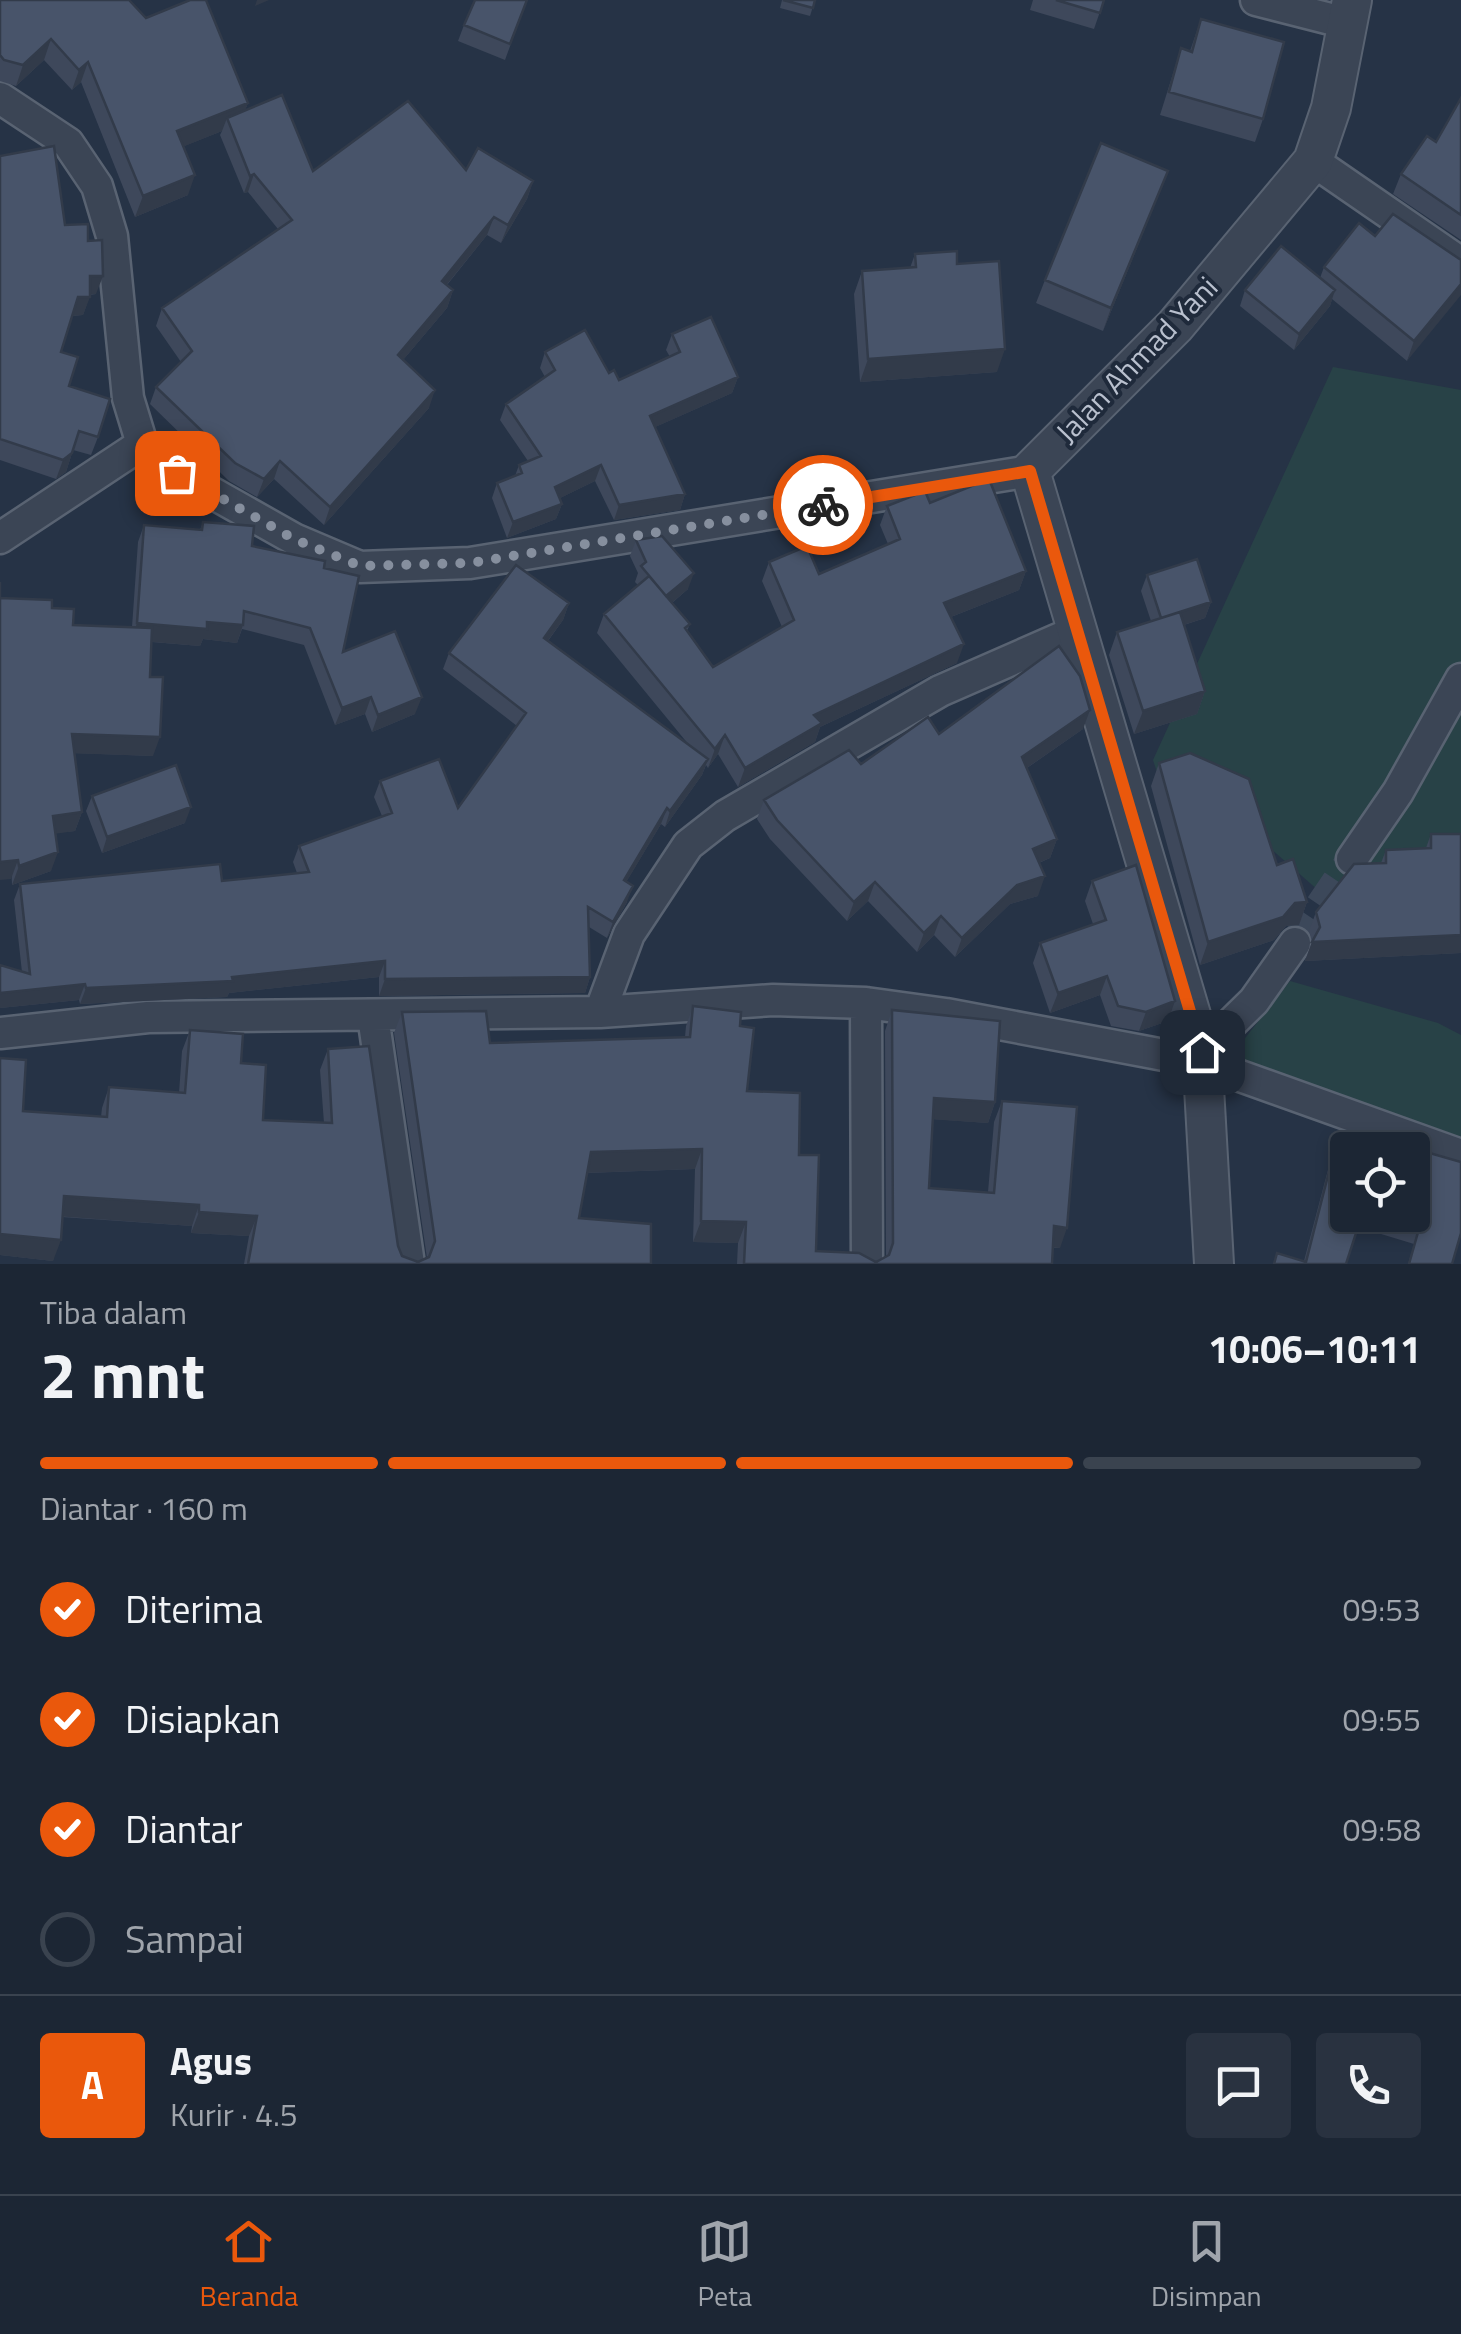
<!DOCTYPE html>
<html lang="id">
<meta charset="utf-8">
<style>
body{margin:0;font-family:"Titillium Web",sans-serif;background:#293240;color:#f1f3f6;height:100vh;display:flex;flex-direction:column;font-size:38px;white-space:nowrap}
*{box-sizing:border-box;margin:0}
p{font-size:32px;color:#a0a5ac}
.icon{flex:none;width:55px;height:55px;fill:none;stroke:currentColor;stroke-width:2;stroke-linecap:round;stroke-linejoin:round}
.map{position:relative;height:1264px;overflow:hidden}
.drawer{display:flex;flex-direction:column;background:#1c2634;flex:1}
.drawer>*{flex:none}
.controls{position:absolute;left:1330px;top:1132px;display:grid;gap:20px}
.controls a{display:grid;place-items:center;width:100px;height:100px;border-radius:10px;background:#1c2634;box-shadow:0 5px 15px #0003,0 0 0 2px #3a434f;font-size:50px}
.pin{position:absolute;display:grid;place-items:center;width:85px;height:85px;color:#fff;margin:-42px;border-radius:20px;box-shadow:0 5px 15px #0006}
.courier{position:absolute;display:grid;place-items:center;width:100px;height:100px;margin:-50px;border:8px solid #ea580c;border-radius:50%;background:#fff;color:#222;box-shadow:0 2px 12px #0007}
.summary em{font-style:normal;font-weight:700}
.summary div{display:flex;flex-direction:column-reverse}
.summary{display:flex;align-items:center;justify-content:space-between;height:170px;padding:0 40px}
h1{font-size:65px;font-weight:700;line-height:75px}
.bar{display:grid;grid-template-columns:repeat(4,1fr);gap:15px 10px;align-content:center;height:120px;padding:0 40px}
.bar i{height:12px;border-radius:8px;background:#3a434f}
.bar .selected{background:#ea580c}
.bar p{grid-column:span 4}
.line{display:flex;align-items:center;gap:25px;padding:0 40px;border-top:2px solid #3a434f}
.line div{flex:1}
.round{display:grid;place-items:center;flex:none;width:105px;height:105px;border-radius:10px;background:#293240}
ol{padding:0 40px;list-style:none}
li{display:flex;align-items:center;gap:30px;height:110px}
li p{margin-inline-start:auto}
li .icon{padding:10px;border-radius:50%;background:#ea580c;color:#fff;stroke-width:4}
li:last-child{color:#a0a5ac}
li i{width:55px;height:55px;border:5px solid #3a434f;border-radius:50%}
.tab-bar{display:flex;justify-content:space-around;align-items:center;height:140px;border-top:2px solid #3a434f;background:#1c2634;font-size:28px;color:#a0a5ac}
.tab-bar a{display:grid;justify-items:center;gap:5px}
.tab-bar .selected{color:#ea580c}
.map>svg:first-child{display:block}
.green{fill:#284247}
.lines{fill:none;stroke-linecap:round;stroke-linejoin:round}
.minor-tunnel{stroke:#3c485a;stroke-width:30;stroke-dasharray:30 15;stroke-linecap:butt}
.minor-casing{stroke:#596372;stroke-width:35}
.tertiary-casing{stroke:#596372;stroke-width:42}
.minor{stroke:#3b4555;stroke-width:30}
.tertiary{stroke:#3b4555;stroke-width:38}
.wall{fill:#3e485b}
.shaded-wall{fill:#323b4a}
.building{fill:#48546a;stroke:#323b4a;stroke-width:2.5}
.done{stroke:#868f9e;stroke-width:10;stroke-dasharray:0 18}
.route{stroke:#ea580c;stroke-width:12}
.labels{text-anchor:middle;stroke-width:8;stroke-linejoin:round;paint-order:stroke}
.street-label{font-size:30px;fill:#b9c0ce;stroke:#1f2a3b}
</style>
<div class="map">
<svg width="1461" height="1264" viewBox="0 0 1461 1264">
<rect width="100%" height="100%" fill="#263346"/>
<path class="green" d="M1333,367L1461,390V836L1319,891L1180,769L1159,778L1153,760Z
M1290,981L1438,1023L1461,1035V1137L1231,1056Z"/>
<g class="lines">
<path class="minor-tunnel" d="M1295,943L1352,859"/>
<g class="minor-casing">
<path id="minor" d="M1256,0L1350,24
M0,98L68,143L97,186L112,236L128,398L142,444L177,473L294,539L360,567L470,563L1030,471
M1313,161L1461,263
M0,538L142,444
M1352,859L1398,792L1461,679
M866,1003L867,1264
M600,1012L629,934L688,845L725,816L940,691L1079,630
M373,1016L409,1264
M0,1033L148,1017L600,1012L773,1000L866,1003L946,1014L1201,1062L1461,1155
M1202,1052L1254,1001L1295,943"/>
</g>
<g class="tertiary-casing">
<path id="tertiary" d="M1214,1264L1202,1052L1030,471L1175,326L1313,161L1331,108L1352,0"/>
</g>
<use href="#minor" class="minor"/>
<use href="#tertiary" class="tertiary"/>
</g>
<path class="wall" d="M0,0L146,18L248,103L245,110L313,171L466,170L533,181L527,199L501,243L487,235L447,285L453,290L447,308L403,360L429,408L324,525L274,479L257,497L229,481L150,404L156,387L181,362L156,326L162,308L278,229L248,192L244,193L220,135L222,131L184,146L188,195L135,217L81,82L72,90L44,60L16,86L0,81Z
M527,0L505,60L458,41L464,25Z
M782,0H815L810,16L780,8Z
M1033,0H1104L1094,29L1030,10Z
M1201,19L1263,119L1255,142L1160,115L1181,48L1190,51Z
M1461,98V240L1393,194L1401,174L1436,142Z
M0,156L65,225L88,241L96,294L90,295L83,315L72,316L61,352L69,386L98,437L91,455L73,450L66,472L56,479L0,460Z
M1159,194L1103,331L1036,303L1045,280Z
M1375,236L1458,259L1407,361L1332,299L1330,306L1294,350L1240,306L1245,290L1320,278L1324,267Z
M915,254L997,372L860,382L854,294L862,271L910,268Z
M672,334L738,377L732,393L655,427L685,494L680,510L614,520L595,481L560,498L562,504L556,519L507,538L492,498L497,483L515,476L519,465L528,461L500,420L506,404L545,377L540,368L545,352L609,373L619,380L670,357L666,350Z
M930,503L1026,571L1019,590L951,617L957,663L820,727L815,742L738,787L718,754L708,768L706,765L702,775L665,827L661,824L626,882L627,902L607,938L589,927L590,977L585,993L379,996V977L229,993L227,997L80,1004L79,1000L0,1008V965L22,972L14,900L20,884L222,881L297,873L293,862L299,846L382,816L374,797L380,781L458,808L517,726L443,669L449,653L569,603L563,620L548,641L689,745L597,633L604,614L638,585L635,582L638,573L630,556L636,540L688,589L672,603L690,624L687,631L713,667L782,627L762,581L769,562L819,574L888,544L880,525L887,506Z
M203,522L252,546L324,568L343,652L415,714L372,732L365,714L335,725L304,645L242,629L237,643L203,639L200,646L152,642L150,677L153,756L74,753L82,812L75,831L55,833L51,871L12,885L0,598L52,608L73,625L132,627L138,542L144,525L200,530Z
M1147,575L1211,602L1205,618L1184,625L1205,691L1197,714L1134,734L1109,655L1117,632L1151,621L1141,591Z
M1083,729L1027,768L1057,839L1050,858L1039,863L1038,896L1010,904L955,957L934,935L917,952L868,901L847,921L770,839L757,819L764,800L939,734Z
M1159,763L1277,865L1307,902L1299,925L1286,926L1274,940L1200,965L1151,786Z
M92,796L185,823L102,853L86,811Z
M1431,834H1461V953L1305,961L1312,942L1309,931L1316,912L1381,863L1386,850L1426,848Z
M1092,881L1175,1001L1168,1021L1139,1031L1111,1026L1100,995L1050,1013L1033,963L1040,943L1093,924L1085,901Z
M693,1006L740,1026L747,1091L799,1155L816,1251L876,1262L886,1257L885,1031L892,1010L995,1102L988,1123L933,1119L929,1188L988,1192L994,1122L1002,1101L1060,1248H1053L1052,1264H737L738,1243L693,1242L695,1169L587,1173L579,1218L651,1264H244L249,1236L191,1233L192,1226L62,1217L53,1261L0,1255V1058L23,1111L101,1117L102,1108L109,1087L179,1093L182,1051L190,1030L241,1063L263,1120L324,1123L320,1070L328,1049L398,1246L402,1256L418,1262L427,1258L394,1033L402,1012L490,1043L685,1037L686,1026Z
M1374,1137L1461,1162V1233L1452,1264H1408L1414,1244L1358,1227L1346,1264H1273L1277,1253L1304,1261L1330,1162L1336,1144L1357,1150H1348V1215H1412V1150H1370Z"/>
<path class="shaded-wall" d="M257,0H269L255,6Z
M51,39L44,60L16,86L23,65Z
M88,62L81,82L72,90L79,70Z
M248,103L240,123L227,118L222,131L170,152L177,131Z
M1168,171L1159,194L1103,331L1111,308Z
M254,174L248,192L244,193L250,176Z
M195,175L188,195L135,217L143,196Z
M533,181L527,199L501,243L508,225Z
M494,217L487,235L435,299L442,281Z
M90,276H103L96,294L83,295Z
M1461,284V295L1407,361L1414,341Z
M453,290L447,308L392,373L398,355Z
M1335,290L1330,306L1294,350L1299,334Z
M78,297H90L83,315L71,316Z
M1005,349L997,372L860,382L868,359Z
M738,377L732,393L644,432L650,416Z
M435,390L429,408L324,525L330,507Z
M72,453L66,472L56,479L63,460Z
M280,461L274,479L257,497L264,479Z
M601,465L595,481L550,503L555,487Z
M685,494L680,510L614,520L619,505Z
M562,504L556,519L507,538L513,522Z
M1026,571L1019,590L938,622L944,603Z
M694,573L688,589L661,612L666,596Z
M1211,602L1205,618L1155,634L1161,618Z
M569,603L563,620L538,654L544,638Z
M207,622L243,625L237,643L203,639L200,646L131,640L137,623Z
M964,644L957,663L820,727L815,742L738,787L745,768L814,715Z
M1205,691L1197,714L1134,734L1143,711Z
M371,697L365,714L335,725L342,708Z
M422,697L415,714L372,732L378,715Z
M1090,710L1083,729L1015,776L1022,757Z
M72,734L160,737L153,756L65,753Z
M725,735L718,754L708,768L715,749Z
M708,759L702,775L665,827L670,811Z
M191,807L185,823L102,853L107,837Z
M667,808L661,824L618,896L624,880Z
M82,812L75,831L46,835L53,816Z
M1057,839L1050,858L1026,868L1033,849Z
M58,852L51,871L12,885L19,866Z
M18,860L11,879L0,880V862Z
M1045,876L1038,896L1010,904L955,957L962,938L1017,885Z
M875,882L868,901L847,921L854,902Z
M633,886L627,902L607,938L613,922Z
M1307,902L1299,925L1286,926L1274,940L1200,965L1208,942L1295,903Z
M941,916L934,935L917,952L924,933Z
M1461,935V953L1305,961L1312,942Z
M385,961L379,977L229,993L227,997L80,1004L86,988L232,977Z
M1107,976L1100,995L1050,1013L1058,993Z
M590,977L585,993L379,996L385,979Z
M85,984L79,1000L0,1008V993Z
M1175,1001L1168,1021L1139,1031L1146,1012Z
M934,1098L995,1102L988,1123L927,1119Z
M702,1149L695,1169L583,1173L591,1152Z
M64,1196L199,1205L192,1226L56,1216Z
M199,1212L257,1216L249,1236L191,1233Z
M701,1221L746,1222L738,1243L693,1242Z
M1054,1226L1067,1228L1060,1248L1047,1247Z
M0,1234L61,1240L53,1261L0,1255Z"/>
<path class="building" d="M0,0H129L146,18L190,0H206L248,103L177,131L195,175L143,196L88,62L79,70L51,39L23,65L4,60L0,55Z
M475,0H527L510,44L464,25Z
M783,0H815L813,8Z
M1056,0H1104L1100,13Z
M1201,19L1284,42L1263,119L1169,92L1181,48L1192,52Z
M282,95L313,171L408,101L466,170L478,148L533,181L508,225L494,217L442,281L453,290L398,355L435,390L330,507L280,461L264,479L235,463L156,387L192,351L162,308L292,220L254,174L250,176L227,118Z
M1461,98V215L1401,174L1427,136L1436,142Z
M1101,143L1168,171L1111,308L1045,280Z
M54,146L65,225L88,224V241L102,240L103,276H90V297H78L61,352L78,357L69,386L110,399L98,437L79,431L72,453L63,460L0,439V156Z
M1393,214L1461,260V284L1414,341L1324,267L1359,223L1375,236Z
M1281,246L1335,290L1299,334L1245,290Z
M957,251V264L999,261L1005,349L868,359L862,271L916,267L915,254Z
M711,317L738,377L650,416L685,494L619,505L601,465L555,487L562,504L513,522L497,483L522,473L519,465L541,456L506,404L555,370L545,352L585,330L609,373L614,370L619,380L680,352L672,334Z
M989,479L1026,571L944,603L964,644L814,715L822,723L745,768L725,735L715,749L604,614L649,576L690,624L685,628L713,667L794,620L769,562L807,546L819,574L900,539L887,506L925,491L930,503Z
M203,522L254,526L252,546L325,561L324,568L359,576L343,652L395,631L422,697L378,715L371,697L342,708L310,628L244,611L243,625L207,622V629L137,623L144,525L202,530Z
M662,536L694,573L666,596L641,566L646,562L636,540Z
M1197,559L1211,602L1161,618L1147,575Z
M516,565L569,603L544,638L708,759L670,811L667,808L624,880L633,886L613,922L588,907L590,977L385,979V961L232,977L233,981L86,988L85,984L0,993V965L30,974L20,884L220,864L222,881L309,872L299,846L392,813L380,781L439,759L458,808L526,713L449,653Z
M0,582V598L52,600V608L74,609L73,625L152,628L150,677H163L160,737L72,734L82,812L53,816L58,852L19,866L18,860L0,862Z
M1180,612L1205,691L1143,711L1117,632Z
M1059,646L1080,676L1090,710L1022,757L1057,839L1033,849L1045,876L1017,885L962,938L941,916L924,933L875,882L854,902L777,820L764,800L849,750L861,764L928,717L939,734Z
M1190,753L1249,779L1277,865L1293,859L1307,902L1295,903L1283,917L1208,942L1159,763Z
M176,765L191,807L107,837L92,796Z
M1431,834H1461V935L1312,942L1320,927L1316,912L1354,864L1386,863V850L1431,848Z
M1136,865L1175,1001L1146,1012L1118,1006L1107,976L1058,993L1040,943L1106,920L1092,881Z
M693,1006L741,1012L740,1026L754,1028L747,1091L800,1093L799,1155H819L816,1251L859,1253L876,1262L889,1255L893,1243L892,1010L1000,1021L995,1102L934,1098L929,1188L994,1193L1002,1101L1077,1107L1067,1228L1054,1226L1052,1264H744L746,1222L701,1221L702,1149L591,1152L579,1218L651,1224V1264H248L257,1216L199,1212V1205L64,1196L61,1240L0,1234V1058L26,1060L23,1111L107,1117L109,1087L185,1093L190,1030L243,1034L241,1063L266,1065L263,1120L332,1123L328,1049L369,1046L398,1246L402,1256L418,1262L429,1257L435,1241L402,1012L486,1011L490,1043L690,1037Z
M1374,1137L1461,1162V1233L1452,1264H1409L1420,1225L1387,1215H1412V1150H1371Z
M1336,1144L1357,1150H1348V1215H1362L1346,1264H1274L1277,1253L1306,1262Z"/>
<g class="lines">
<path class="done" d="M177,473L294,539L360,566L470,563L823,505"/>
<path class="route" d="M823,505L1030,471L1202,1052"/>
</g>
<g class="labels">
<g class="street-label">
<text transform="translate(1137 360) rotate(-46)" y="10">Jalan Ahmad Yani</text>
</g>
</g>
</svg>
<div class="controls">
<a><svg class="icon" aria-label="locate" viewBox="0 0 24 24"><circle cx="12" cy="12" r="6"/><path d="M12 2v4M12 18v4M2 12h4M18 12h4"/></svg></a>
</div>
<div class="pin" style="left:177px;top:473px;background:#ea580c"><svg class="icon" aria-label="bag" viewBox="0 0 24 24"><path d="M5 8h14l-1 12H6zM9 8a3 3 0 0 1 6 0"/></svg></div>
<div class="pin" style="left:1202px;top:1052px;background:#1f2937"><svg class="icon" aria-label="home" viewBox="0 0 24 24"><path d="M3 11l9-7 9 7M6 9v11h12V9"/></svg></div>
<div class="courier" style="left:823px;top:505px"><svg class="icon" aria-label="bike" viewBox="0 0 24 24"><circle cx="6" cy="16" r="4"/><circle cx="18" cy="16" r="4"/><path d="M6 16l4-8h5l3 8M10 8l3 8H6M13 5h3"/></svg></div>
</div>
<section class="drawer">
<div class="summary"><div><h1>2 mnt</h1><p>Tiba dalam</p></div><em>10:06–10:11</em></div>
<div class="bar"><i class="selected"></i><i class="selected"></i><i class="selected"></i><i></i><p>Diantar · 160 m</p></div>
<ol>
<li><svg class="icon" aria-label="check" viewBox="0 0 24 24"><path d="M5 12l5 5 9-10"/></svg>Diterima<p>09:53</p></li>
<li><svg class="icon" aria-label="check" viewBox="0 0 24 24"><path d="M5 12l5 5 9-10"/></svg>Disiapkan<p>09:55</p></li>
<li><svg class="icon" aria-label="check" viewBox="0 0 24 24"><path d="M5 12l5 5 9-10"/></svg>Diantar<p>09:58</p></li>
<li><i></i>Sampai</li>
</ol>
<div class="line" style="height:180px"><b class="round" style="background:#ea580c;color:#fff">A</b><div><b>Agus</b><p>Kurir · 4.5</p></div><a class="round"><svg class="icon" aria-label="chat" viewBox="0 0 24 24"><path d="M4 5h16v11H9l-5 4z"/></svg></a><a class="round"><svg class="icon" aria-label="phone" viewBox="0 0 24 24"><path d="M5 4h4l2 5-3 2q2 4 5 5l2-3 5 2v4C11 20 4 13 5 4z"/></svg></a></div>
</section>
<nav class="tab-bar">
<a class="selected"><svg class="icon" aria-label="home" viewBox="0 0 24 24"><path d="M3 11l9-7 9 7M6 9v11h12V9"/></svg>Beranda</a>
<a><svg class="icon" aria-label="map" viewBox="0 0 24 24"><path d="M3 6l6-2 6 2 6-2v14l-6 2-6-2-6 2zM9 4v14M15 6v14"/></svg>Peta</a>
<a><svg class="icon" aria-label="saved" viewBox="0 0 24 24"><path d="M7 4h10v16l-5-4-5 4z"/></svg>Disimpan</a>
</nav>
